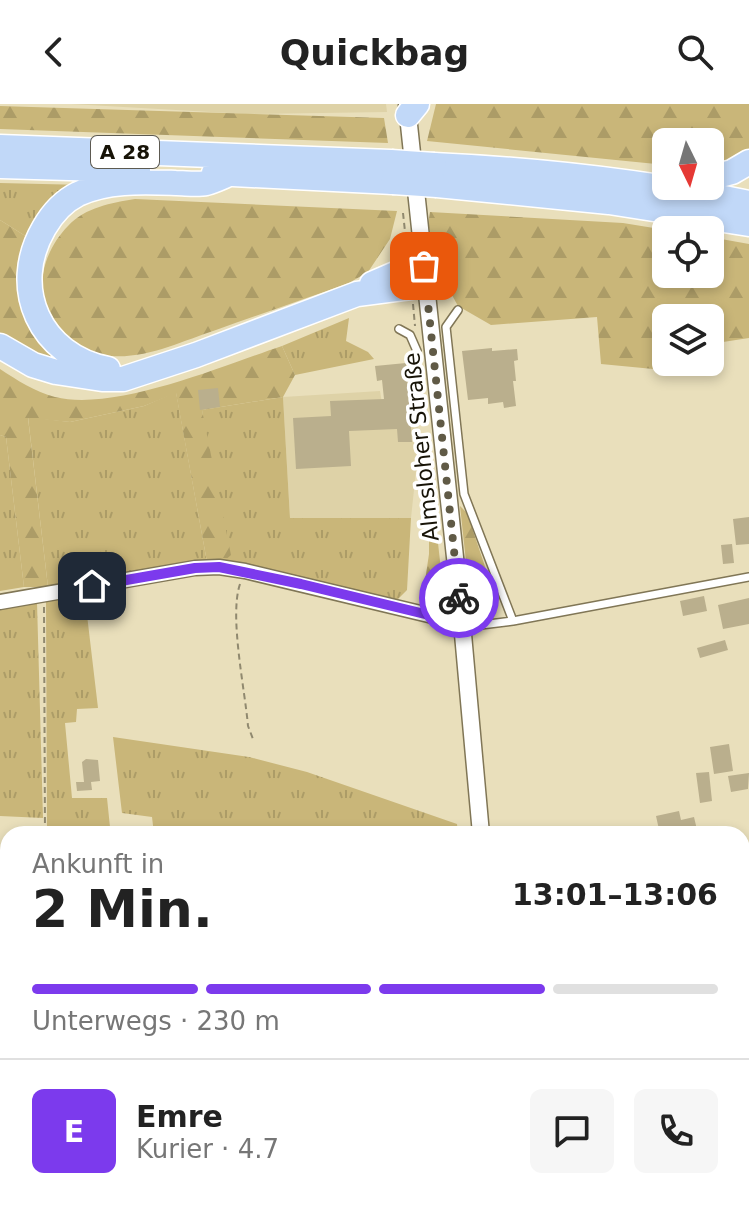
<!DOCTYPE html>
<html lang="de">
<meta charset="utf-8">
<style>
body{margin:0;font-family:"DejaVu Sans",sans-serif;background:#f6f6f6;color:#222;height:100vh;display:flex;flex-direction:column;font-size:30px;white-space:nowrap}
*{box-sizing:border-box;margin:0}
p{font-size:26px;color:#767676}
.icon{flex:none;width:44px;height:44px;fill:none;stroke:currentColor;stroke-width:2;stroke-linecap:round;stroke-linejoin:round}
.map{position:relative;flex:1;overflow:hidden}
.details{position:absolute;left:0px;top:722px;width:750px;height:392px;display:flex;flex-direction:column;background:#fff;border-radius:24px 24px 0 0;box-shadow:0 4px 12px #0003}
.details>*{flex:none}
.needle{width:52px;rotate:175deg}
.controls{position:absolute;left:652px;top:24px;display:grid;gap:16px}
.controls a{display:grid;place-items:center;width:72px;height:72px;border-radius:12px;background:#fff;box-shadow:0 4px 12px #0003;font-size:40px}
.pin{position:absolute;display:grid;place-items:center;width:68px;height:68px;color:#fff;margin:-34px;border-radius:16px;box-shadow:0 4px 12px #0006}
.courier{position:absolute;display:grid;place-items:center;width:80px;height:80px;margin:-40px;border:6px solid #7c3aed;border-radius:50%;background:#fff;color:#222;box-shadow:0 2px 10px #0007}
.summary em{font-style:normal;font-weight:600}
.summary div{display:flex;flex-direction:column-reverse}
.summary{display:flex;align-items:center;justify-content:space-between;height:136px;padding:0 32px}
h1{font-size:52px;font-weight:600;line-height:60px}
.bar{display:grid;grid-template-columns:repeat(4,1fr);gap:12px 8px;align-content:center;height:96px;padding:0 32px}
.bar i{height:10px;border-radius:6px;background:#e0e0e0}
.bar .current{background:#7c3aed}
.bar p{grid-column:span 4}
.line{display:flex;align-items:center;gap:20px;padding:0 32px;border-top:2px solid #e0e0e0}
.line div{flex:1}
.round{display:grid;place-items:center;flex:none;width:84px;height:84px;border-radius:12px;background:#f6f6f6}
header{display:flex;justify-content:space-between;align-items:center;height:104px;padding:0 32px;background:#fff;font-size:36px;font-weight:600}
.map>svg:first-child{display:block}
.built{fill:#ded2a7}
.grass{fill:url(#grass-tufts)}
.forest{fill:url(#forest-firs)}
.building{fill:#baaf8d}
.lines{fill:none;stroke-linecap:round;stroke-linejoin:round}
.service-casing{stroke:#807656;stroke-width:10}
.minor-casing{stroke:#807656;stroke-width:17}
.tertiary-casing{stroke:#807656;stroke-width:19}
.motorway-casing{stroke:#fff;stroke-width:27}
.path{stroke:#90896f;stroke-width:2;stroke-dasharray:6 4;stroke-linecap:butt}
.service{stroke:#fff;stroke-width:7}
.minor{stroke:#fff;stroke-width:14}
.tertiary{stroke:#fff;stroke-width:16}
.motorway{stroke:#c1d8f8;stroke-width:24}
.motorway-bridge-casing{stroke:#fff;stroke-width:27;stroke-linecap:butt}
.motorway-bridge{stroke:#c1d8f8;stroke-width:24}
.done{stroke:#605a46;stroke-width:8;stroke-dasharray:0 14.4}
.route{stroke:#7c3aed;stroke-width:10}
.labels{text-anchor:middle;stroke-width:7;stroke-linejoin:round;paint-order:stroke}
.shield{fill:#fff;stroke:#5d5a51;stroke-width:2}
.shield-label{font-size:20px;font-weight:bold;fill:#171307}
.street-label{font-size:22px;fill:#171307;stroke:#fff}
</style>
<header><svg class="icon" aria-label="back" viewBox="0 0 24 24"><path d="M15 5l-7 7 7 7"/></svg>Quickbag<svg class="icon" aria-label="search" viewBox="0 0 24 24"><circle cx="10" cy="10" r="6"/><path d="M15 15l6 6"/></svg></header>
<div class="map">
<svg width="749" height="1114" viewBox="0 0 749 1114">
<defs>
<pattern id="grass-tufts" width="24" height="20" patternUnits="userSpaceOnUse" patternTransform="scale(2)"><rect width="24" height="20" fill="#c9b679"/><path d="M3 7l-1-3M5 7V3M7 7l1-3M15 17l-1-3M17 17v-4M19 17l1-3" fill="none" stroke="#ac9c67"/></pattern>
<pattern id="forest-firs" width="22" height="20" patternUnits="userSpaceOnUse" patternTransform="scale(2)"><rect width="22" height="20" fill="#c9b679"/><path d="M5 1l3.5 6h-7zM16 11l3.5 6h-7z" fill="#ac9c67"/></pattern>
</defs>
<rect width="100%" height="100%" fill="#e9dfbb"/>
<path class="built" d="M71,0H386L387,8L246,10Z
M380,287L383,305L417,302L419,339L411,414H290L283,293Z"/>
<path class="grass" d="M0,79L85,81L27,133L0,116Z
M349,214L346,237L368,248L374,255L295,271L282,242Z
M176,288L207,458C154,460 101,477 48,483L28,313L70,318L144,302Z
M283,293L290,414H411L407,486L397,496L389,497L222,459L202,306Z
M0,331L6,333L24,483L0,487Z
M85,494L98,604L77,605L76,618L65,619L72,694H107L110,723H79L47,728L46,496Z
M37,498L43,714L0,712V504Z
M113,633L249,653L307,668L457,720L458,730H154L152,713L122,709Z
M0,832L8,835V1097L0,1095Z
M55,1106H369L364,1114H59Z"/>
<path class="forest" d="M436,0H749V45L730,56L710,63V38H666V61L427,37Z
M0,2L384,14L388,39L0,25Z
M135,95L397,107L390,135L368,168L349,179C305,195 260,210 216,226C182,237 147,255 110,252C78,250 49,219 43,189C39,165 52,138 68,122C86,103 111,99 135,95Z
M430,108L623,119L666,126V170H710V133L749,140V234L710,240V214H666V258H700L695,269L601,260L597,213L491,221L458,202L442,173L428,120Z
M0,116L27,133L26,212L33,228L66,263L0,235Z
M282,242L295,271L283,293L202,306L231,451L222,459L207,458L176,289L144,302L70,318L28,314L48,483H24L6,333L0,331V265C17,276 35,288 55,293C115,308 222,262 282,242Z
M460,402L467,409L498,501L494,511L482,515L472,513Z
M429,421H436L444,493L442,499L434,502L422,497L429,450Z
M0,1095L8,1097V1106H55L59,1114H0Z"/>
<path class="building" d="M492,244V247L517,245L518,256L514,257L516,277H513L516,302L504,304L503,298L488,300V294L468,296L462,247Z
M406,259L412,338H398L397,325L349,327L351,362L296,365L293,314L331,312L330,297L384,295L382,276L377,277L375,262Z
M218,284L220,303L200,306L198,286Z
M749,413V440L736,441L733,415Z
M732,440L734,459L723,460L721,441Z
M704,492L707,507L683,512L680,497Z
M749,494V520L723,525L718,501Z
M725,536L728,546L700,554L697,544Z
M729,640L733,667L714,670L710,643Z
M86,655L98,656L100,677L91,678L92,686L77,687L76,678H84L82,658Z
M709,668L712,697L700,699L696,669Z
M749,669L748,685L731,688L728,672Z
M679,707L681,716L694,713L698,730H660L656,712Z"/>
<g class="lines">
<g class="service-casing">
<path id="service" d="M458,206L446,223L464,390L513,517
M399,225L410,231L417,247
M464,519L481,521L513,517L749,473"/>
</g>
<g class="minor-casing">
<path id="minor" d="M0,498L195,464L219,463L245,467L462,519
M0,827L8,830
M540,1106L541,1114"/>
</g>
<g class="tertiary-casing">
<path id="tertiary" d="M407,2L462,519L481,730
M386,1114L390,1106"/>
</g>
<g class="motorway-casing">
<path id="motorway" d="M408,11L417,0
M0,43L391,58
M434,61C540,66 646,78 749,99
M0,62L138,66
M214,69L393,78
M710,74L732,68L749,58
M437,81L609,98L749,120
M372,180L409,164L424,162
M0,242L33,261L56,268L102,275H123L196,251L357,190L426,181
M108,265C40,252 9,184 44,124C52,110 64,97 78,90C108,76 144,78 176,79C185,79 197,81 206,79C214,77 222,73 229,70"/>
</g>
<path class="path" d="M403,109L407,146
M413,200L415,222
M419,420L437,421
M240,480C229,512 245,586 248,622L253,635
M44,503L45,730"/>
<use href="#service" class="service"/>
<use href="#minor" class="minor"/>
<use href="#tertiary" class="tertiary"/>
<use href="#motorway" class="motorway"/>
<g class="motorway-bridge-casing">
<path id="motorway-bridge" d="M391,58L434,61
M393,78L437,81"/>
</g>
<use href="#motorway-bridge" class="motorway-bridge"/>
</g>
<g class="lines">
<path class="done" d="M424,162L459,494"/>
<path class="route" d="M92,482L195,464L219,463L301,480L462,519L459,494"/>
</g>
<g class="labels">
<rect class="shield" x="91" y="32" width="68" height="32" rx="6"/>
<g class="shield-label">
<text x="125" y="55">A 28</text>
</g>
<g class="street-label">
<text transform="translate(421 343) rotate(-96)" y="8">Almsloher Straße</text>
</g>
</g>
</svg>
<div class="controls">
<a><svg class="needle" viewBox="-14 -14 28 28"><path d="M0-13l5 13h-10z" fill="#e53935"/><path d="M0 13l5-13h-10z" fill="#767676"/></svg></a>
<a><svg class="icon" aria-label="locate" viewBox="0 0 24 24"><circle cx="12" cy="12" r="6"/><path d="M12 2v4M12 18v4M2 12h4M18 12h4"/></svg></a>
<a><svg class="icon" aria-label="layers" viewBox="0 0 24 24"><path d="M12 4l9 5-9 5-9-5zM3 14l9 5 9-5"/></svg></a>
</div>
<div class="pin" style="left:424px;top:162px;background:#ea580c"><svg class="icon" aria-label="bag" viewBox="0 0 24 24"><path d="M5 8h14l-1 12H6zM9 8a3 3 0 0 1 6 0"/></svg></div>
<div class="pin" style="left:92px;top:482px;background:#1f2937"><svg class="icon" aria-label="home" viewBox="0 0 24 24"><path d="M3 11l9-7 9 7M6 9v11h12V9"/></svg></div>
<div class="courier" style="left:459px;top:494px"><svg class="icon" aria-label="bike" viewBox="0 0 24 24"><circle cx="6" cy="16" r="4"/><circle cx="18" cy="16" r="4"/><path d="M6 16l4-8h5l3 8M10 8l3 8H6M13 5h3"/></svg></div>
<section class="details">
<div class="summary"><div><h1>2 Min.</h1><p>Ankunft in</p></div><em>13:01–13:06</em></div>
<div class="bar"><i class="current"></i><i class="current"></i><i class="current"></i><i></i><p>Unterwegs · 230 m</p></div>
<div class="line" style="height:144px"><b class="round" style="background:#7c3aed;color:#fff">E</b><div><b>Emre</b><p>Kurier · 4.7</p></div><a class="round"><svg class="icon" aria-label="chat" viewBox="0 0 24 24"><path d="M4 5h16v11H9l-5 4z"/></svg></a><a class="round"><svg class="icon" aria-label="phone" viewBox="0 0 24 24"><path d="M5 4h4l2 5-3 2q2 4 5 5l2-3 5 2v4C11 20 4 13 5 4z"/></svg></a></div>
</section>
</div>
